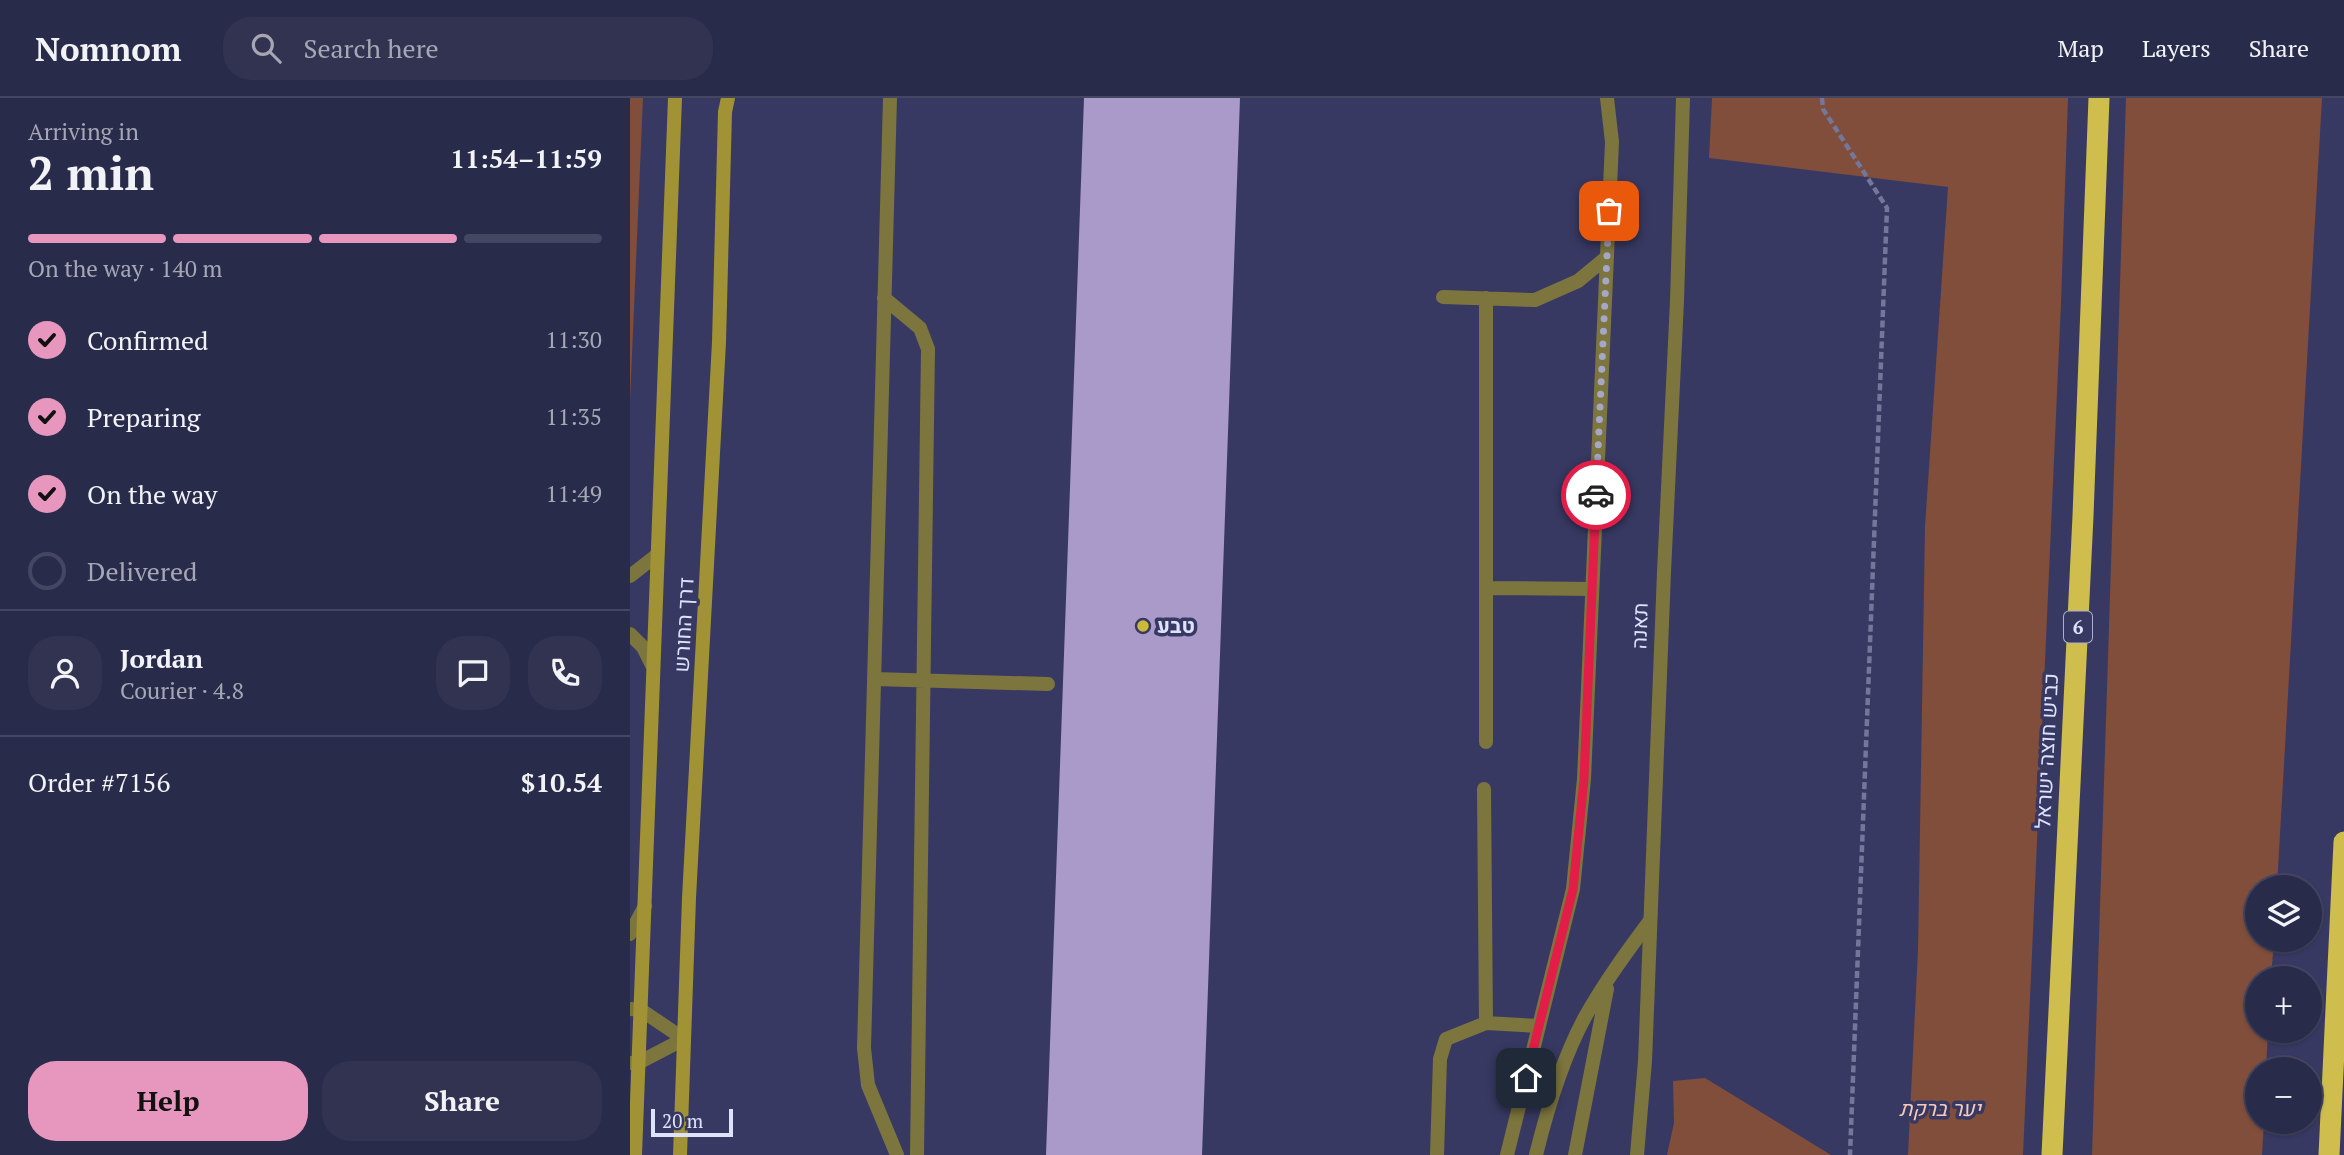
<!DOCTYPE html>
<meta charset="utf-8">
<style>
body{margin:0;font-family:"PT Serif",Heebo,serif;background:#313351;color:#f1f3f6;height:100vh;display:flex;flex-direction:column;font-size:26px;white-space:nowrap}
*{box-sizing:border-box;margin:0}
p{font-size:23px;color:#a5a7b5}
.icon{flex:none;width:38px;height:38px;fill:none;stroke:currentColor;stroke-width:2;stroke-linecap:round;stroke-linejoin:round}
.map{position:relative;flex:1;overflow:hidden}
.drawer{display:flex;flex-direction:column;background:#292b4a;width:630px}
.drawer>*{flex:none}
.controls{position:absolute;left:1615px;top:777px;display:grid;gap:14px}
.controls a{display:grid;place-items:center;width:77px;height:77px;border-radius:50%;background:#292b4a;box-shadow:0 2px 5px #0004,0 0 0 2px #454762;font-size:35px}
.scale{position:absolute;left:21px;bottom:18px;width:82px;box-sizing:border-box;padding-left:7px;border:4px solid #dfe2fc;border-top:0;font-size:19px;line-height:24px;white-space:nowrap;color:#dfe2fc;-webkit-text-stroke:5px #373962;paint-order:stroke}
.pin{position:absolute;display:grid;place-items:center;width:60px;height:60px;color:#fff;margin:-30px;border-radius:14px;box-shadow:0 4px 10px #0006}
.courier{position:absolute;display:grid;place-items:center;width:70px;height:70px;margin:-35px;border:5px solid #e11d48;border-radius:50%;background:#fff;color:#222;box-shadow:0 2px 9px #0007}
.head em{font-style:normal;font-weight:800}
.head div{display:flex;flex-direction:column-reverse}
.head{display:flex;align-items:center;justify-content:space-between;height:119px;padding:0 28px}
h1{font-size:46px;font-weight:800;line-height:52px}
.bar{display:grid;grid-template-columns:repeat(4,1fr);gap:10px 7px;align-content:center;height:84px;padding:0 28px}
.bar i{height:9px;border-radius:5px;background:#454762}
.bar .on{background:#e797bd}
.bar p{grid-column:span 4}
.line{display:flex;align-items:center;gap:18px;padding:0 28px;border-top:2px solid #454762}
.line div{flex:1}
.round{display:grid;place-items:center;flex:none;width:74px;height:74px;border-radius:28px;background:#313351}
ol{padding:0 28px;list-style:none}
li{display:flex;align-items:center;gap:21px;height:77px}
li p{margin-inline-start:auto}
li .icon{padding:7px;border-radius:50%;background:#e797bd;color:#111;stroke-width:4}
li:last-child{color:#a5a7b5}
li i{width:38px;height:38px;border:4px solid #454762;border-radius:50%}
.button{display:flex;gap:14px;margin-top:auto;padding:14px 28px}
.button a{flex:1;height:80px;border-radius:28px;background:#e797bd;color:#111;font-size:28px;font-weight:800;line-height:80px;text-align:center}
.button a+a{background:#313351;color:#f1f3f6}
header{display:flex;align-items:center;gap:42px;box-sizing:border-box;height:98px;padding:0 35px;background:#292b4a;border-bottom:2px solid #454762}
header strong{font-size:33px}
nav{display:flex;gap:38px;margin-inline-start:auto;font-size:24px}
.search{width:490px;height:63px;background:#313351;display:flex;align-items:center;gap:18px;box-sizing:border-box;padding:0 24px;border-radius:28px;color:#a5a7b5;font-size:26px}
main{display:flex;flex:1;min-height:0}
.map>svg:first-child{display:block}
.green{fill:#814e3b}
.building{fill:#aa9aca}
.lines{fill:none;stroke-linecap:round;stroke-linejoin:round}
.path{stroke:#74769a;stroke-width:4.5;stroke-dasharray:7 3.5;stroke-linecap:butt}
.lane{stroke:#7d753e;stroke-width:14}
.street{stroke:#7d753e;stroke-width:14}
.secondary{stroke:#a19235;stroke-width:14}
.highway{stroke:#cfbd4d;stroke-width:21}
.done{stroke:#a4a7c6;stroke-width:7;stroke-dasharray:0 12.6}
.route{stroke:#e11d48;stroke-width:9}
.poi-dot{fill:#cdb938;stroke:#373962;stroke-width:2.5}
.labels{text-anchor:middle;stroke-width:7;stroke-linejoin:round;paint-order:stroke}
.shield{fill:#373962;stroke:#adafce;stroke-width:2}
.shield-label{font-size:19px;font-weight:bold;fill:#dfe2fc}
.street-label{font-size:21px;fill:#dfe2fc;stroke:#373962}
.poi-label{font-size:21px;font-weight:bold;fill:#dfe2fc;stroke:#373962;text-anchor:start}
.park-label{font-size:21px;font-style:italic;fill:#f6c9ba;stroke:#373962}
</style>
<header>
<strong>Nomnom</strong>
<div class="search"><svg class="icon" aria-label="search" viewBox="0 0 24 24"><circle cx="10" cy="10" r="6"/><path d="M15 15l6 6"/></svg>Search here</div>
<nav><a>Map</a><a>Layers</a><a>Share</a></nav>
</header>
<main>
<section class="drawer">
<div class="head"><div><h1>2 min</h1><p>Arriving in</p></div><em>11:54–11:59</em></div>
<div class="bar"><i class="on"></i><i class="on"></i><i class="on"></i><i></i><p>On the way · 140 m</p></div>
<ol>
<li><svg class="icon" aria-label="check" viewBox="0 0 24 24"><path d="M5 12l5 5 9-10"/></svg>Confirmed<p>11:30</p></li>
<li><svg class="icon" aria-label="check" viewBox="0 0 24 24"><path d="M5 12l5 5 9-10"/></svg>Preparing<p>11:35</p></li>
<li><svg class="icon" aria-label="check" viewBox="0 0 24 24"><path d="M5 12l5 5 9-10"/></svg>On the way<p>11:49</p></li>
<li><i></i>Delivered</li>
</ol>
<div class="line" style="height:126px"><a class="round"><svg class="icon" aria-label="person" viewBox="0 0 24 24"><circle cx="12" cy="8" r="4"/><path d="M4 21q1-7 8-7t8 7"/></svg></a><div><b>Jordan</b><p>Courier · 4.8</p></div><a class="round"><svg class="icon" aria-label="chat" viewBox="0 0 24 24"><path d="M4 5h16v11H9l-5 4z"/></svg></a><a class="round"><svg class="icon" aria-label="phone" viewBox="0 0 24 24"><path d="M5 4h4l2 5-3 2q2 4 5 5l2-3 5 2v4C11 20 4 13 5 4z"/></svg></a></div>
<div class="line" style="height:91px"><div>Order #7156</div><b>$10.54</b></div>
<div class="button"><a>Help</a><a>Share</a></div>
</section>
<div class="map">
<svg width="1714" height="1057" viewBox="0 0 1714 1057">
<rect width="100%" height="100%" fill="#373962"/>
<path class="green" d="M0,0H13L0,303Z
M1082,0H1438L1431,205L1393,1057H1278L1288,852L1295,429L1318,89L1079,60Z
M1496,0H1692L1647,789H1628V842H1644L1641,880H1628V933H1638L1636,971H1628V1024H1634L1632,1057H1462Z
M1075,980L1201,1057H1037L1044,1025L1043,983Z"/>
<path class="building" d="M454,0H610L572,1057H416Z"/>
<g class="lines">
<path class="path" d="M1192,0L1193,11L1257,110L1220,1057"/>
<path class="lane" d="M260,0L234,950L238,987L267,1057
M813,199L905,202L948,183L977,159
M254,200L290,230L298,251L287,1057
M856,200V644
M0,478L27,457
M857,490L962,491
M0,536L13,549L22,567
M244,581L418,586
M854,691L856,925L909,928
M0,836L15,808
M0,911L11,912L54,941L8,965H0
M807,1057L810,961L816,941L856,925
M877,1057L943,791L954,681L982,44L977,0
M906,1057C917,1012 933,960 955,919C974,885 996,855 1019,824
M945,1057L977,891"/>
<path class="street" d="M1007,1057L1015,963L1034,474L1047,203L1053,0"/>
<path class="secondary" d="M5,1057L45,0
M50,1057L59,800L89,244L95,14L98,0"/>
<path class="highway" d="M1422,1057L1453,418L1469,0
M1699,1057L1714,744"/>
</g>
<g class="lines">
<path class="done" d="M966,397L979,113"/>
<path class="route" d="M896,980L943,791L954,681L966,397"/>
</g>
<circle class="poi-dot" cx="513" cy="528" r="7"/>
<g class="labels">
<rect class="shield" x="1434" y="513.5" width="28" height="31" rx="5"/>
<g class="shield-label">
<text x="1448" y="536">6</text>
</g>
<g class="street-label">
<text transform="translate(54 527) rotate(-87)" y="7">דרך החורש</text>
<text transform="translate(1010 528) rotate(-88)" y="7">תאנה</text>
<text transform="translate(1417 653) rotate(-87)" y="7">כביש חוצה ישראל</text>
</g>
<g class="poi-label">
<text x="527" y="535">טבע</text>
</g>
<g class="park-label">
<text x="1310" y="1018">יער ברקת</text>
</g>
</g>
</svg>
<div class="controls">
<a><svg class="icon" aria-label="layers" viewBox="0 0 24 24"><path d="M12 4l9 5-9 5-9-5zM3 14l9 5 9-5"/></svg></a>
<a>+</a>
<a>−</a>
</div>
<div class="scale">20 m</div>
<div class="pin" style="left:979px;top:113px;background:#ea580c"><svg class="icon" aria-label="bag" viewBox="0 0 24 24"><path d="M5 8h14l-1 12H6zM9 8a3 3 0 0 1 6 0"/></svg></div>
<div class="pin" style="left:896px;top:980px;background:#1f2937"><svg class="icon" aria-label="home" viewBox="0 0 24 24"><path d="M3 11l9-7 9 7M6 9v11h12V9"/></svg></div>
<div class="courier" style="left:966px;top:397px"><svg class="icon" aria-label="car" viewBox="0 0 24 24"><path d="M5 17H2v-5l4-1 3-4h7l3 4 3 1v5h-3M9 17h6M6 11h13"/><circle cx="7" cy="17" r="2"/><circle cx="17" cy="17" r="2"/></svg></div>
</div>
</main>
